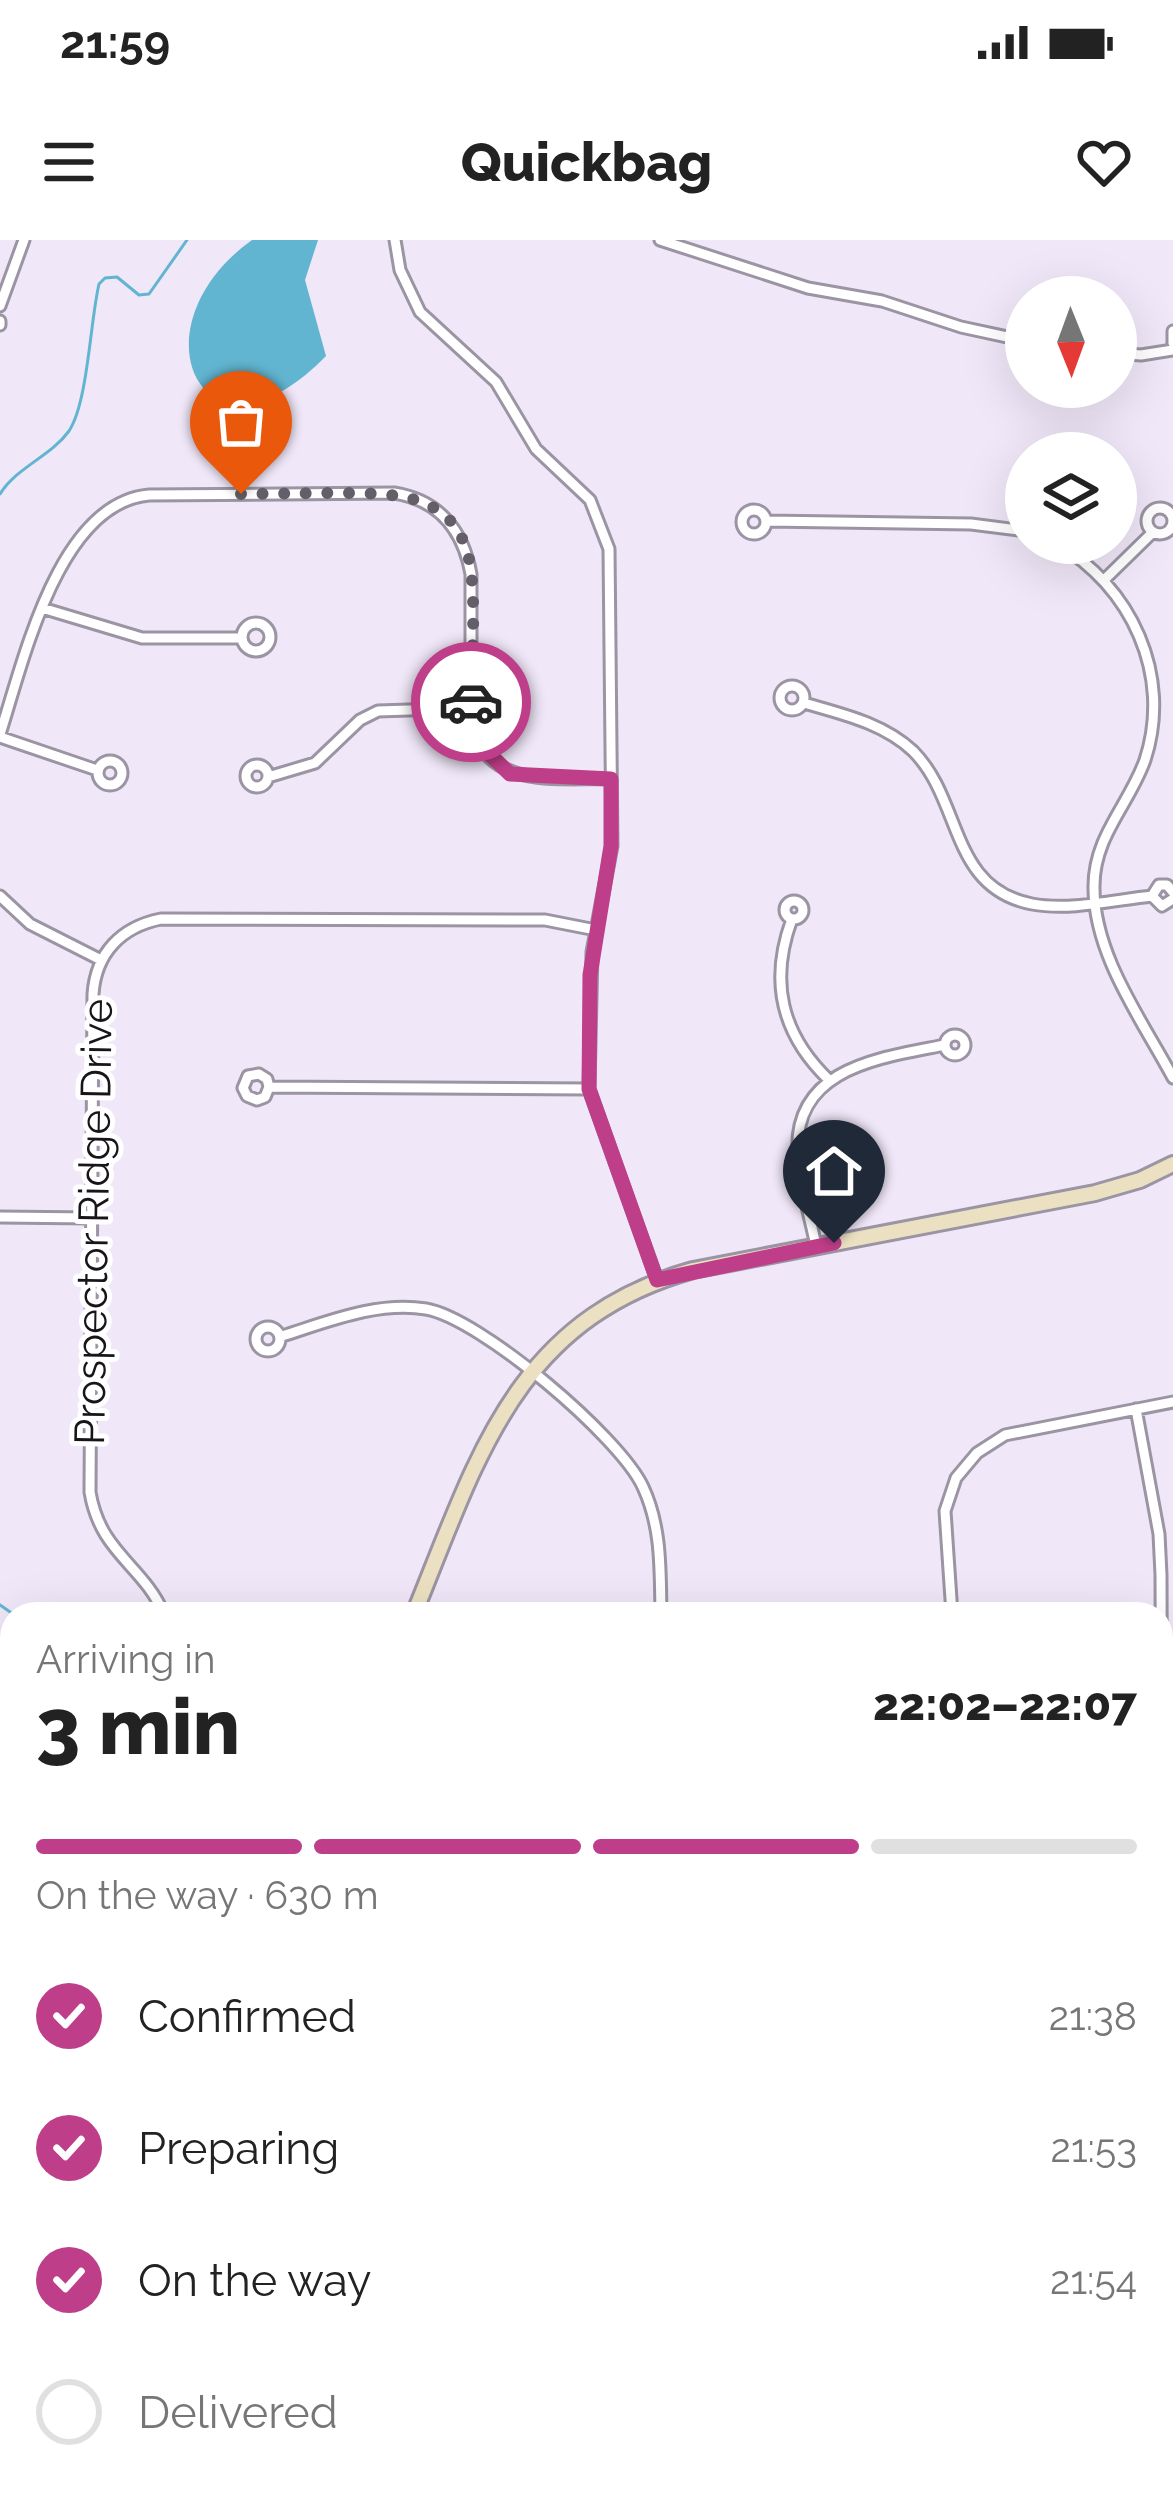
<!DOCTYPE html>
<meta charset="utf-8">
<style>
body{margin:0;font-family:Raleway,sans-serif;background:#f2f2f2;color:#222;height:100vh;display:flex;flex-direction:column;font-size:45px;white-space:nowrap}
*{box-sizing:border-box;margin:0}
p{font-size:39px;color:#767676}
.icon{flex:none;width:66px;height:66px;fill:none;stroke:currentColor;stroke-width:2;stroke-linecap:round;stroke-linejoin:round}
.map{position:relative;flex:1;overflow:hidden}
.panel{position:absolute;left:0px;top:1362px;width:1173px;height:903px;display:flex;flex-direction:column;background:#fff;border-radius:36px 36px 0 0;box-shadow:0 12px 48px #0002}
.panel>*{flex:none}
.needle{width:78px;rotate:179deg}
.tools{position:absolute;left:1005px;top:36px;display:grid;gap:24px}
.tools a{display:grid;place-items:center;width:132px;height:132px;border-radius:50%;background:#fff;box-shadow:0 12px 48px #0002;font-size:60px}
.pin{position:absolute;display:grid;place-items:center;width:102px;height:102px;color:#fff;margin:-123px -51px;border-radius:50% 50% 50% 0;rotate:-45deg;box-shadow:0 0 12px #0007}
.pin .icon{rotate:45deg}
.courier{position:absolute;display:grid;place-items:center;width:120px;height:120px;margin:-60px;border:9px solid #bf3e89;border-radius:50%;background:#fff;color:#222;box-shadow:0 3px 15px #0007}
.head em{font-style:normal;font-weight:800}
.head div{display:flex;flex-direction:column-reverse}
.head{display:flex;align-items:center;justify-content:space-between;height:204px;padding:0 36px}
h1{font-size:78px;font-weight:800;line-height:90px}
.bar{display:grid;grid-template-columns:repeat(4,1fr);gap:18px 12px;align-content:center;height:144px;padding:0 36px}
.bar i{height:15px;border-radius:9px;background:#e0e0e0}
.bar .on{background:#bf3e89}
.bar p{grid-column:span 4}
ol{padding:0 36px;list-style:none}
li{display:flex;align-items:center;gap:36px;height:132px}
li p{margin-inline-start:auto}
li .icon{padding:12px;border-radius:50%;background:#bf3e89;color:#fff;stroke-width:4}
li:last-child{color:#767676}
li i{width:66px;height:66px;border:6px solid #e0e0e0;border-radius:50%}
.status{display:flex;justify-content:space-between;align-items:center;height:84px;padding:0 60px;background:#fff;direction:ltr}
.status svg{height:33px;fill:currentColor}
header{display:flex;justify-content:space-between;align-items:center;height:156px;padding:0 36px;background:#fff;font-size:54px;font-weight:800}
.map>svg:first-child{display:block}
.water{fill:#62b5d1}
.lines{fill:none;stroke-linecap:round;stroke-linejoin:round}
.stream{stroke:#62b5d1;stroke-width:3}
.street-casing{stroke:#9b94a3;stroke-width:15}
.secondary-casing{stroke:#9b94a3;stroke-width:20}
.street{stroke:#fff;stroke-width:9}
.secondary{stroke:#ebe1c2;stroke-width:14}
.done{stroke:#635e68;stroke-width:12;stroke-dasharray:0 21.6}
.route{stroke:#bf3e89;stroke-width:15}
.labels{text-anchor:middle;stroke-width:10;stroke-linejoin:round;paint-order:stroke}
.street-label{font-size:42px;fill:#17151a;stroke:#fff}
</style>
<div class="status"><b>21:59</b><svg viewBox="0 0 49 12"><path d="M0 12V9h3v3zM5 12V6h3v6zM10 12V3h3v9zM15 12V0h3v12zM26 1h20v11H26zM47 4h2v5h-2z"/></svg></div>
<header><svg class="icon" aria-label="menu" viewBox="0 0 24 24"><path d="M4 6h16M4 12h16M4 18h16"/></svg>Quickbag<svg class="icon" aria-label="heart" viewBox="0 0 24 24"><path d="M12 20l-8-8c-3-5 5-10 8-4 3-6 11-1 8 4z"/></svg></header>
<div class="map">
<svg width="1173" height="2263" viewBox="0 0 1173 2263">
<rect width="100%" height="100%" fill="#f0e7f8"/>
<path class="water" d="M252,0H318L305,40L326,116C203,242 129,88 252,0Z"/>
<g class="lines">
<path class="stream" d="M0,254C17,227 51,216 69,191C88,162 90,82 99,44L105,38L117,37L139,55L149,54L187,0
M0,1365L13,1374
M165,2263L171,2253"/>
<g class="street-casing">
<path id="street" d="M395,0L400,30L420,72L496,142L536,209L590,260L609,309L612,606L592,712L589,849L657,1040
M660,0L808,48L882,61L961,87L1026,101
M0,66L24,0
M0,81V85
M1173,91V103
M1116,113L1141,115L1173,110
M1147 281a13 13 0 1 1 26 0a13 13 0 1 1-26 0Z
M742 282a12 12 0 1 1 24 0a12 12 0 1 1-24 0Z
M767,281L971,284L1026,291
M1056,303C1131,346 1173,435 1145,520C1129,565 1094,596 1094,646C1093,714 1142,780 1173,838
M1105,339L1153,292
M42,368L142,398H242
M242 397a14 14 0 1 1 28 0a14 14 0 1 1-28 0Z
M780 458a12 12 0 1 1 24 0a12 12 0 1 1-24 0Z
M804,463C842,474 883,483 913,511C963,561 949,648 1032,664C1070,671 1114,660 1152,656
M0,494C23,423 58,263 149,255L394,253C439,260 463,290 471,334V480C484,551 556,537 611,539
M0,497L97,530
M98 533a12 12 0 1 1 24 0a12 12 0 1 1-24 0Z
M246 536a11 11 0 1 1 22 0a11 11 0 1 1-22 0Z
M268,537L315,523L360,480L378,471L471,468
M1173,652L1167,645H1159L1152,656L1162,666L1173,659
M0,656L30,684L101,720
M785 670a9 9 0 1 1 18 0a9 9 0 1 1-18 0Z
M792,679C769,741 781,794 829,840
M945 805a10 10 0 1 1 20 0a10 10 0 1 1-20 0Z
M269,847L265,857L257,860L247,856L243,848L248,836L259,834L267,839L269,847L589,849
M0,977L92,978
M816,1006C810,976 800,945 798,915C792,827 881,818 945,805
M256 1099a12 12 0 1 1 24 0a12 12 0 1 1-24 0Z
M282,1096C327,1082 377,1061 426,1069C480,1078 620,1197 643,1247C662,1288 660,1330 661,1374
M1136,1169L1159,1294L1161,1335L1162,1614
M164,1374C143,1325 100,1313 90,1252L93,754C96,713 121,687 161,679L545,680L596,690
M952,1374L945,1271L956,1238L977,1213L1005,1195L1173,1162
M1161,1638L1173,1631
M218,2263L221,2253
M673,2263L677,2253
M1029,2263L1033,2253"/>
</g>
<g class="secondary-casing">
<path id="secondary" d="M414,1374C477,1220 514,1080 693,1030L1095,953L1140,940L1173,924
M82,2263L92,2253"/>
</g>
<use href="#street" class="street"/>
<use href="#secondary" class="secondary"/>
</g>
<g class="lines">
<path class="done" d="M241,254C272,254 303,253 335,253C397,253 461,252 471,331C476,374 471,420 471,462"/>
<path class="route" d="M471,462L478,503L510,534L611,539V606L590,735L589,849L657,1040L834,1003"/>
</g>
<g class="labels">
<g class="street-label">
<text transform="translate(93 982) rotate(-89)" y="15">Prospector Ridge Drive</text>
</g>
</g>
</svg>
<div class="tools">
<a><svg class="needle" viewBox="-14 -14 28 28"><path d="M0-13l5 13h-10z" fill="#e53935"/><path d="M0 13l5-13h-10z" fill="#767676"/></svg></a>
<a><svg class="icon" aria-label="layers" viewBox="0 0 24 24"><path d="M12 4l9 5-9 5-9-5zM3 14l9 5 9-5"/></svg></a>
</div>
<div class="pin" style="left:241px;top:254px;background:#ea580c"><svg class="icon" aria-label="bag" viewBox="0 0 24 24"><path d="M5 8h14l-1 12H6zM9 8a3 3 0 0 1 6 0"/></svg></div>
<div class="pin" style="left:834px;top:1003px;background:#1f2937"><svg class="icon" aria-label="home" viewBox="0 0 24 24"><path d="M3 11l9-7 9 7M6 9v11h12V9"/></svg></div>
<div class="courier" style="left:471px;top:462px"><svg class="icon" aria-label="car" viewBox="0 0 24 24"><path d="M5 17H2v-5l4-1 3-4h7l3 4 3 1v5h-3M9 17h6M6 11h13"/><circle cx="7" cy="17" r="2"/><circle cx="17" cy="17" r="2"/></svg></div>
<section class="panel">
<div class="head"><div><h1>3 min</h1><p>Arriving in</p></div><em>22:02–22:07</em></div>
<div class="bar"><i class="on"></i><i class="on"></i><i class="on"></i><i></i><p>On the way · 630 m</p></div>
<ol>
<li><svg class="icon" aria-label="check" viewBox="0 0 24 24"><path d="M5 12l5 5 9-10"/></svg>Confirmed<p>21:38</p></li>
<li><svg class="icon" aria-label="check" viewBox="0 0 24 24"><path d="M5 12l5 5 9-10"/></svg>Preparing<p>21:53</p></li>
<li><svg class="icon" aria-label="check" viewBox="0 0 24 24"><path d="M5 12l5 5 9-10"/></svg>On the way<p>21:54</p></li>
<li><i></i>Delivered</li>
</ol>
</section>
</div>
